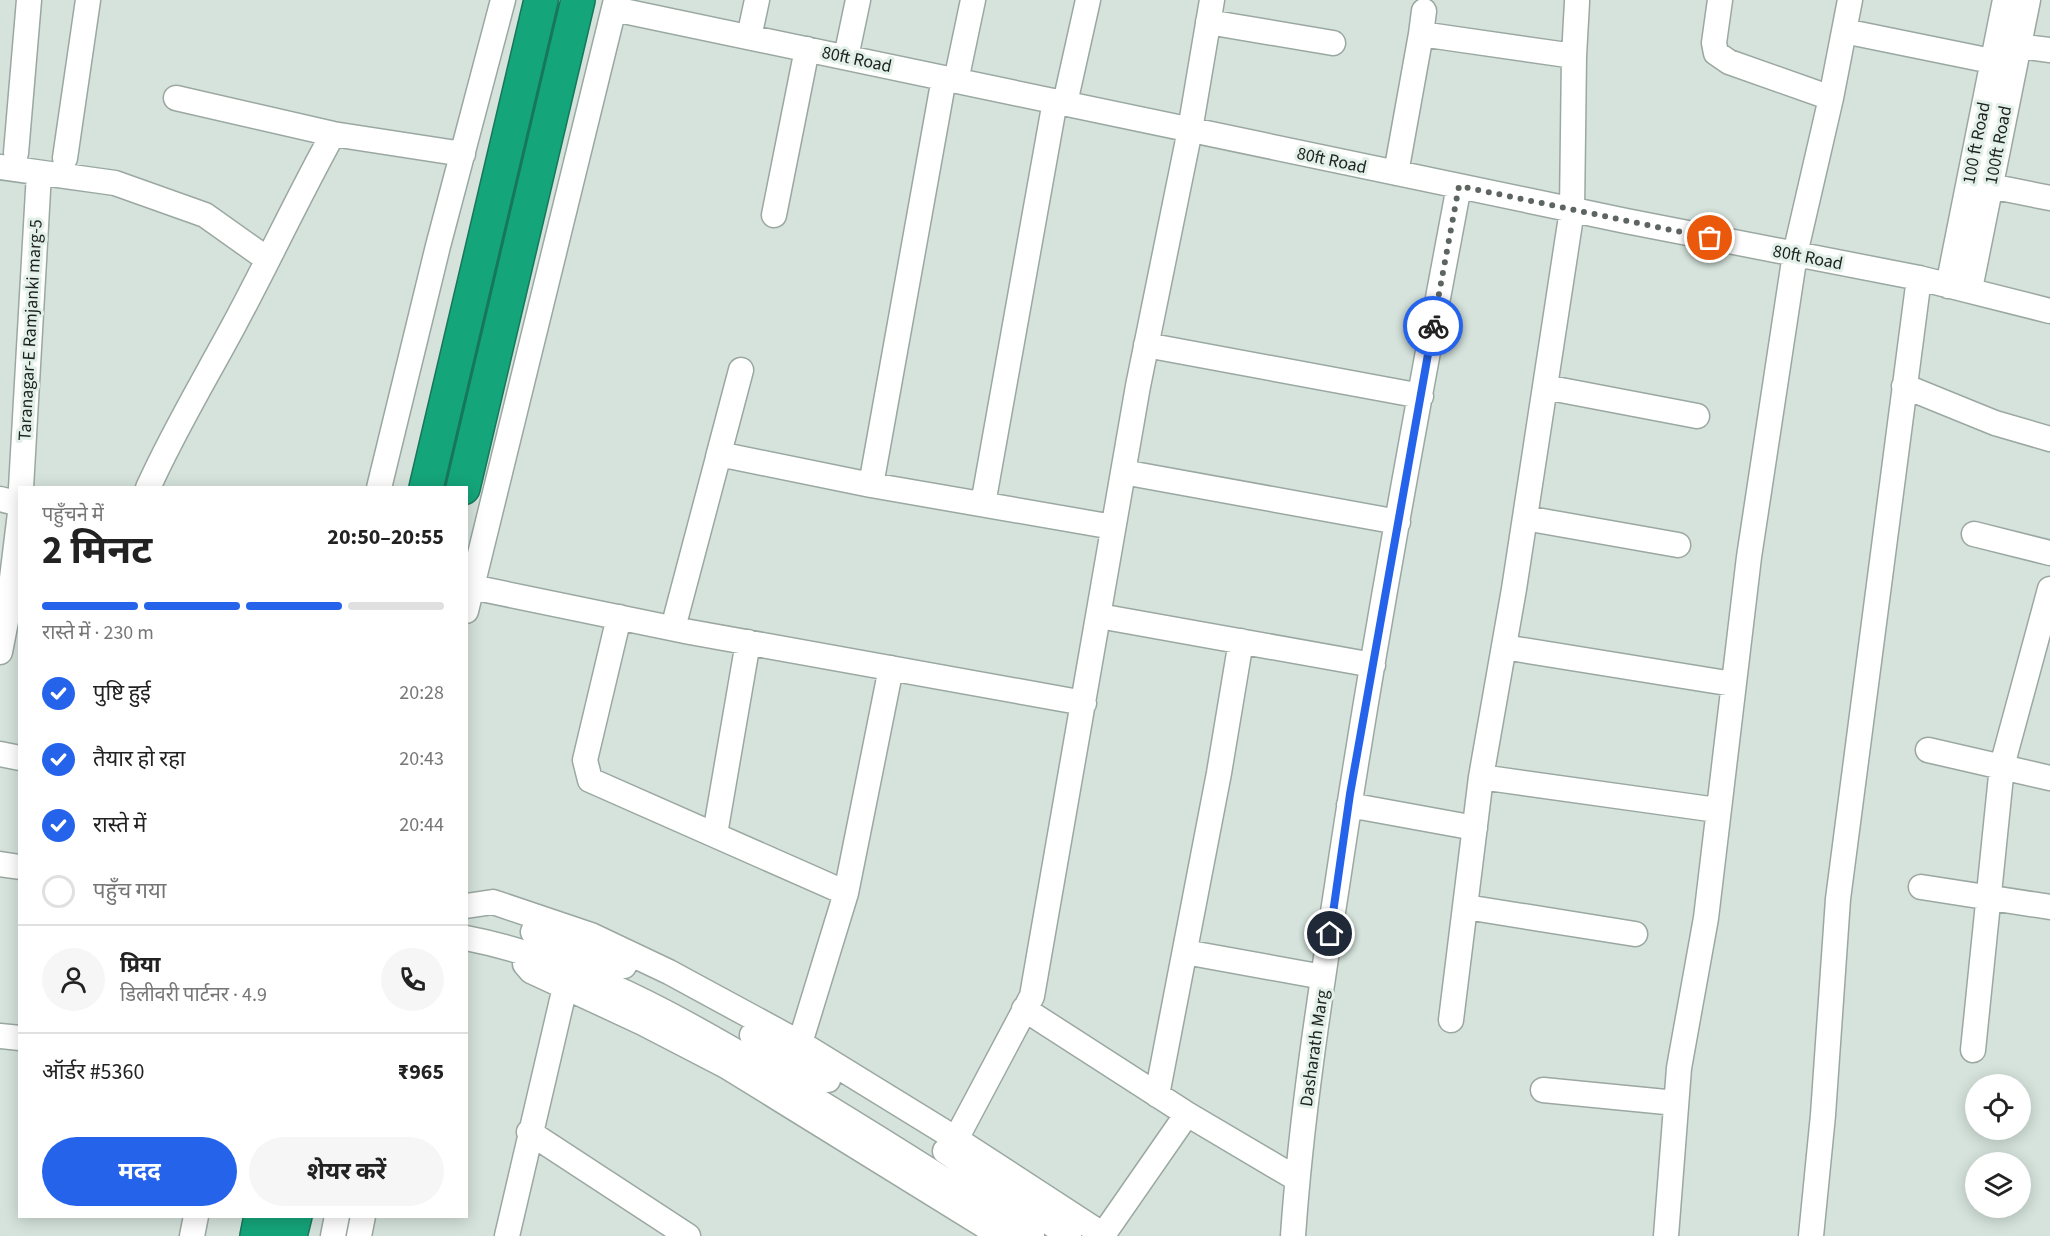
<!DOCTYPE html>
<html lang="hi">
<meta charset="utf-8">
<style>
body{margin:0;font-family:"Source Sans 3","Noto Sans Devanagari",sans-serif;background:#f6f6f6;color:#222;height:100vh;display:flex;flex-direction:column;font-size:22px;white-space:nowrap}
*{box-sizing:border-box;margin:0}
p{font-size:20px;color:#767676}
.icon{flex:none;width:33px;height:33px;fill:none;stroke:currentColor;stroke-width:2;stroke-linecap:round;stroke-linejoin:round}
.map{position:relative;flex:1;overflow:hidden}
.sheet{position:absolute;left:18px;top:486px;width:450px;height:732px;display:flex;flex-direction:column;background:#fff;border-radius:0px;box-shadow:0 3px 15px #0003}
.sheet>*{flex:none}
.buttons{position:absolute;left:1965px;top:1074px;display:grid;gap:12px}
.buttons a{display:grid;place-items:center;width:66px;height:66px;border-radius:50%;background:#fff;box-shadow:0 3px 15px #0003;font-size:30px}
.pin{position:absolute;display:grid;place-items:center;width:51px;height:51px;color:#fff;margin:-26px;border:3px solid #fff;border-radius:50%;box-shadow:0 2px 6px #0007}
.courier{position:absolute;display:grid;place-items:center;width:60px;height:60px;margin:-30px;border:4px solid #2563eb;border-radius:50%;background:#fff;color:#222;box-shadow:0 2px 8px #0007}
.headline em{font-style:normal;font-weight:700}
.headline div{display:flex;flex-direction:column-reverse}
.headline{display:flex;align-items:center;justify-content:space-between;height:102px;padding:0 24px}
h1{font-size:39px;font-weight:700;line-height:45px}
.bar{display:grid;grid-template-columns:repeat(4,1fr);gap:9px 6px;align-content:center;height:72px;padding:0 24px}
.bar i{height:8px;border-radius:4px;background:#e0e0e0}
.bar .selected{background:#2563eb}
.bar p{grid-column:span 4}
.line{display:flex;align-items:center;gap:15px;padding:0 24px;border-top:2px solid #e0e0e0}
.line div{flex:1}
.round{display:grid;place-items:center;flex:none;width:63px;height:63px;border-radius:32px;background:#f6f6f6}
ol{padding:0 24px;list-style:none}
li{display:flex;align-items:center;gap:18px;height:66px}
li p{margin-inline-start:auto}
li .icon{padding:6px;border-radius:50%;background:#2563eb;color:#fff;stroke-width:4}
li:last-child{color:#767676}
li i{width:33px;height:33px;border:3px solid #e0e0e0;border-radius:50%}
.action{display:flex;gap:12px;margin-top:auto;padding:12px 24px}
.action a{flex:1;height:69px;border-radius:36px;background:#2563eb;color:#fff;font-size:24px;font-weight:700;line-height:69px;text-align:center}
.action a+a{background:#f6f6f6;color:#222}
.map>svg:first-child{display:block}
.lines{fill:none;stroke-linecap:round;stroke-linejoin:round}
.minor-casing{stroke:#9ba8a2;stroke-width:27}
.highway-casing{stroke:#17775a;stroke-width:36}
.minor{stroke:#fff;stroke-width:24}
.highway{stroke:#15a57a;stroke-width:33}
.done{stroke:#5d6561;stroke-width:6;stroke-dasharray:0 10.8}
.route{stroke:#2563eb;stroke-width:8}
.labels{text-anchor:middle;stroke-width:6;stroke-linejoin:round;paint-order:stroke}
.street-label{font-size:18px;fill:#1c211f;stroke:#e2f0e9}
</style>
<div class="map">
<svg width="2050" height="1236" viewBox="0 0 2050 1236">
<rect width="100%" height="100%" fill="#d5e3dc"/>
<g class="lines">
<g class="minor-casing">
<path id="minor" d="M1720,0L1714,43L1716,53L1729,62L1831,98
M614,9L1626,221L1919,278L2050,311
M1208,22L1333,43
M1844,31L2006,64
M1421,34L1424,11
M749,37L757,0
M2018,46L2050,50
M1574,56L1577,2
M846,57L858,0
M956,81L973,0
M176,98L333,134L463,154
M1065,103L1088,0
M16,153L29,0
M65,158L88,0
M0,167L115,183L205,215L267,259
M1396,173L1421,34L1574,56L1572,210L1514,589L1481,777L1451,1020
M1990,186L2050,198
M774,215L807,49
M1948,286L2005,0
M1970,289L2028,0
M1146,345L1421,396
M1904,386L1995,423L2050,439
M1545,387L1697,416
M718,457L741,370
M1123,472L1398,522
M871,485L944,78
M21,488L39,173
M148,488C173,432 205,379 234,325C268,262 298,197 333,134
M379,488L438,246L503,0
M0,499L20,504
M983,504L1055,101
M1525,518L1678,545
M1974,534L2050,553
M472,587L690,632L1084,703
M466,611L616,0
M1099,616L1373,665
M619,617L585,760L590,780L846,893
M673,628L719,454L871,485L1113,527
M1504,647L1733,684
M0,652L8,611L20,513
M1928,750L2050,778
M0,754L20,758
M1481,777L1717,810
M1349,805L1475,828
M715,834L748,642
M0,864L20,867
M1921,887L2050,907
M466,906L493,902L591,935L669,972L800,1043L956,1139L1105,1236
M1466,907L1635,934
M533,932L624,966
M466,938C590,962 703,1031 808,1095C884,1141 958,1188 1032,1236
M1185,952L1323,977
M525,964L531,971L643,1023L726,1066L1001,1236
M1024,1009L1187,1114L1297,1179
M752,1035L828,1080
M0,1036L20,1038
M800,1043L846,893L891,668
M1973,1050L2002,766L2050,589
M1543,1090L1676,1103
M1157,1095L1219,773L1241,641
M529,1132L688,1236
M956,1139L1032,996L1138,386L1190,130L1212,0
M945,1151L1069,1236
M1103,1235L1187,1114
M192,1236L196,1216
M333,1236L337,1216
M359,1236L363,1216
M507,1236L565,987
M1293,1236C1301,1119 1319,1002 1337,886C1372,652 1415,419 1459,186
M1666,1236L1679,1068L1706,918L1749,557L1795,254L1831,98L1850,0
M1811,1236L1823,1115L1838,899L1919,278"/>
</g>
<g class="highway-casing">
<path id="highway" d="M426,488L541,0
M463,488L578,0
M257,1236L261,1216
M290,1236L295,1216"/>
</g>
<use href="#minor" class="minor"/>
<use href="#highway" class="highway"/>
</g>
<g class="lines">
<path class="done" d="M1433,326L1459,186L1710,238"/>
<path class="route" d="M1330,934L1350,794L1433,326"/>
</g>
<g class="labels">
<g class="street-label">
<text transform="translate(857 59) rotate(12)" y="6">80ft Road</text>
<text transform="translate(1976 143) rotate(-79)" y="6">100 ft Road</text>
<text transform="translate(1998 145) rotate(-79)" y="6">100ft Road</text>
<text transform="translate(1332 160) rotate(12)" y="6">80ft Road</text>
<text transform="translate(1808 257) rotate(11)" y="6">80ft Road</text>
<text transform="translate(30 330) rotate(-87)" y="6">Taranagar-E Ramjanki marg-5</text>
<text transform="translate(1314 1048) rotate(-82)" y="6">Dasharath Marg</text>
</g>
</g>
</svg>
<div class="buttons">
<a><svg class="icon" aria-label="locate" viewBox="0 0 24 24"><circle cx="12" cy="12" r="6"/><path d="M12 2v4M12 18v4M2 12h4M18 12h4"/></svg></a>
<a><svg class="icon" aria-label="layers" viewBox="0 0 24 24"><path d="M12 4l9 5-9 5-9-5zM3 14l9 5 9-5"/></svg></a>
</div>
<div class="pin" style="left:1710px;top:238px;background:#ea580c"><svg class="icon" aria-label="bag" viewBox="0 0 24 24"><path d="M5 8h14l-1 12H6zM9 8a3 3 0 0 1 6 0"/></svg></div>
<div class="pin" style="left:1330px;top:934px;background:#1f2937"><svg class="icon" aria-label="home" viewBox="0 0 24 24"><path d="M3 11l9-7 9 7M6 9v11h12V9"/></svg></div>
<div class="courier" style="left:1433px;top:326px"><svg class="icon" aria-label="bike" viewBox="0 0 24 24"><circle cx="6" cy="16" r="4"/><circle cx="18" cy="16" r="4"/><path d="M6 16l4-8h5l3 8M10 8l3 8H6M13 5h3"/></svg></div>
<section class="sheet">
<div class="headline"><div><h1>2 मिनट</h1><p>पहुँचने में</p></div><em>20:50–20:55</em></div>
<div class="bar"><i class="selected"></i><i class="selected"></i><i class="selected"></i><i></i><p>रास्ते में · 230 m</p></div>
<ol>
<li><svg class="icon" aria-label="check" viewBox="0 0 24 24"><path d="M5 12l5 5 9-10"/></svg>पुष्टि हुई<p>20:28</p></li>
<li><svg class="icon" aria-label="check" viewBox="0 0 24 24"><path d="M5 12l5 5 9-10"/></svg>तैयार हो रहा<p>20:43</p></li>
<li><svg class="icon" aria-label="check" viewBox="0 0 24 24"><path d="M5 12l5 5 9-10"/></svg>रास्ते में<p>20:44</p></li>
<li><i></i>पहुँच गया</li>
</ol>
<div class="line" style="height:108px"><a class="round"><svg class="icon" aria-label="person" viewBox="0 0 24 24"><circle cx="12" cy="8" r="4"/><path d="M4 21q1-7 8-7t8 7"/></svg></a><div><b>प्रिया</b><p>डिलीवरी पार्टनर · 4.9</p></div><a class="round"><svg class="icon" aria-label="phone" viewBox="0 0 24 24"><path d="M5 4h4l2 5-3 2q2 4 5 5l2-3 5 2v4C11 20 4 13 5 4z"/></svg></a></div>
<div class="line" style="height:78px"><div>ऑर्डर #5360</div><b>₹965</b></div>
<div class="action"><a>मदद</a><a>शेयर करें</a></div>
</section>
</div>
